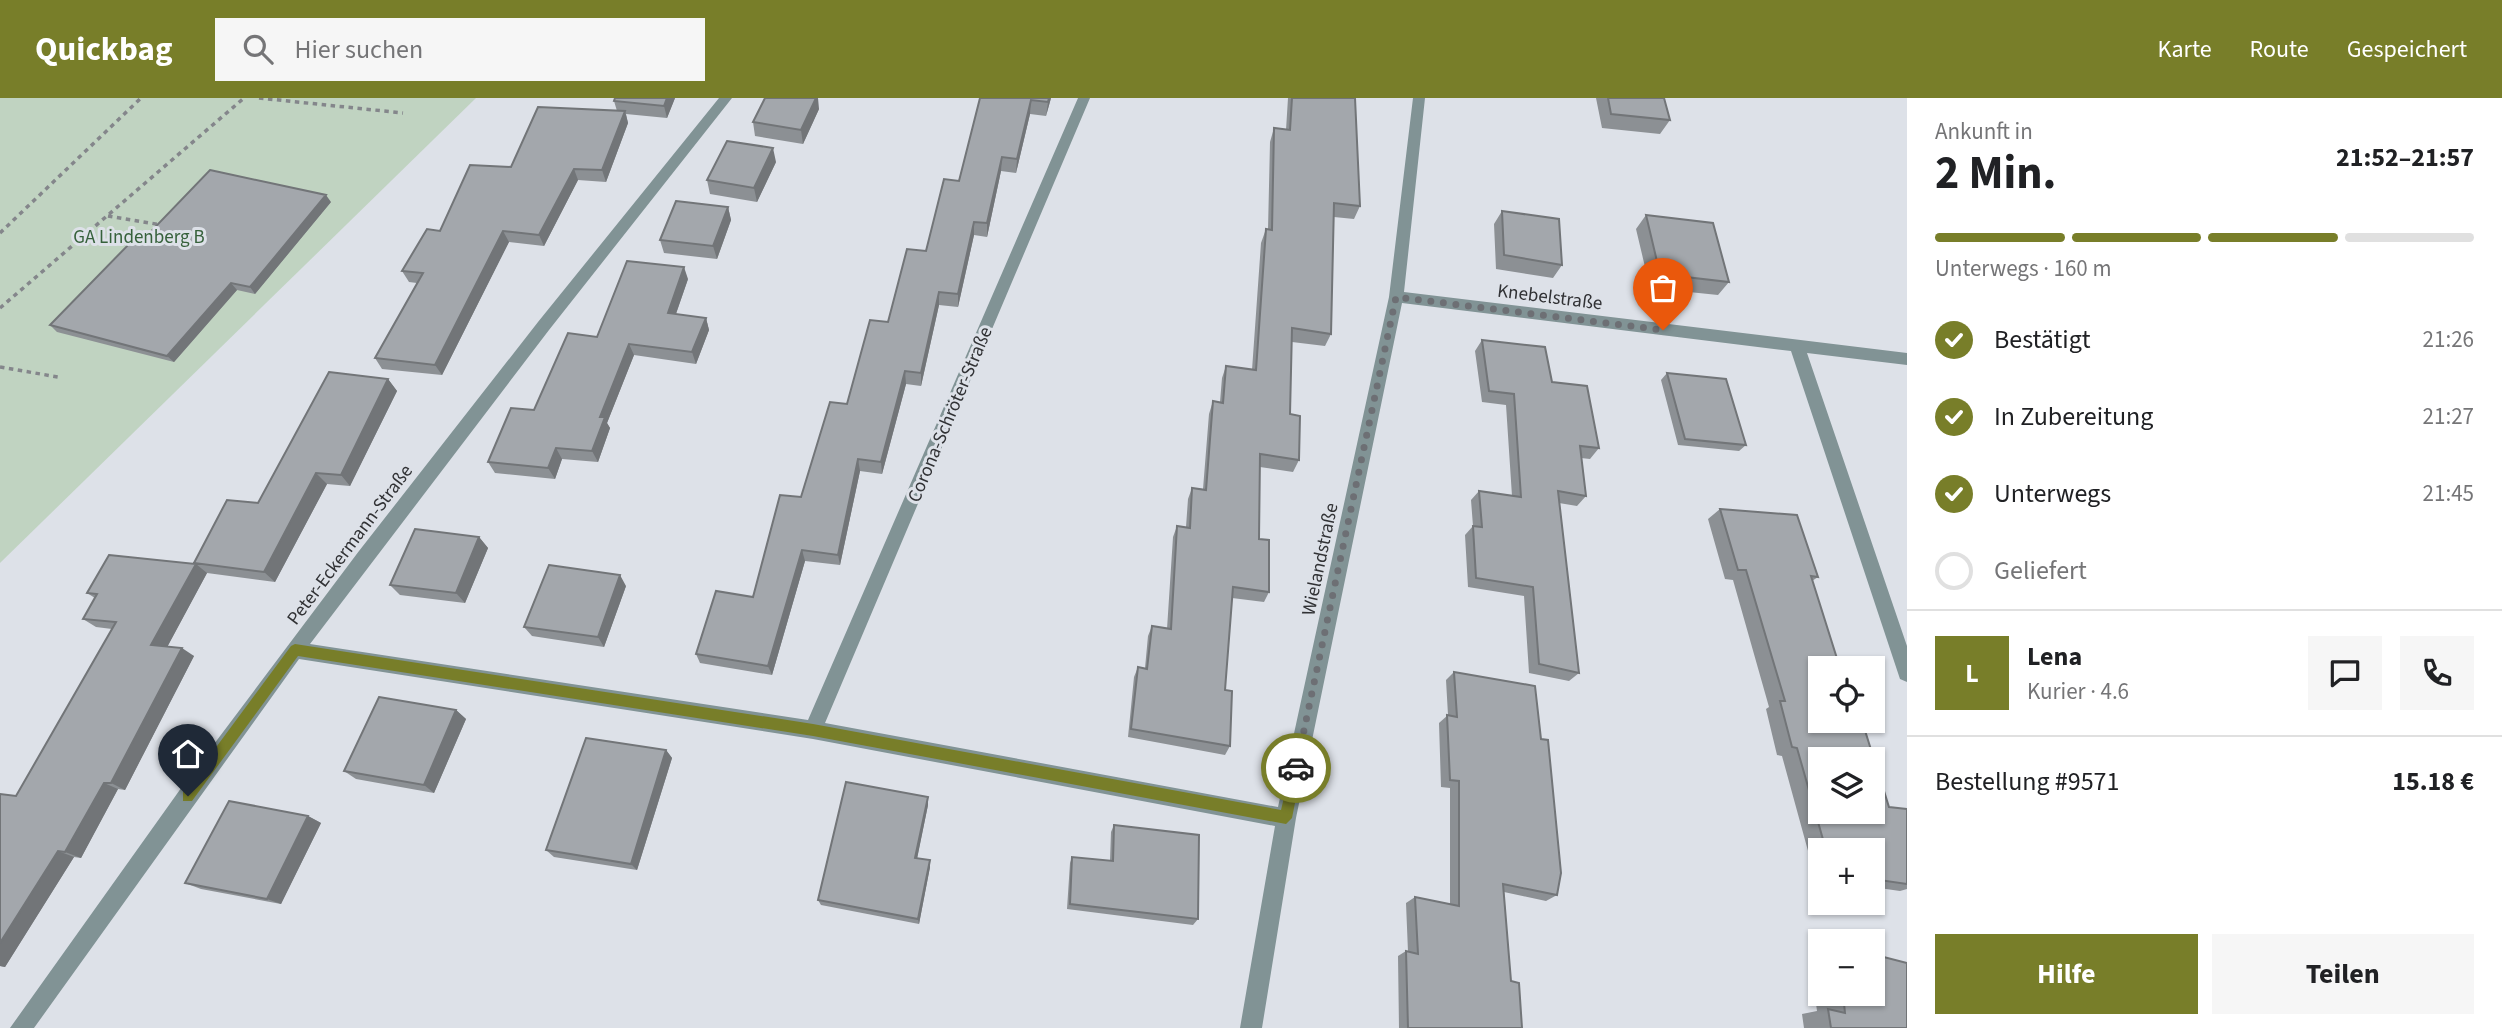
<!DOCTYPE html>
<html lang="de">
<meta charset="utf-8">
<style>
body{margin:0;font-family:"Source Sans 3",sans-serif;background:#f6f6f6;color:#202124;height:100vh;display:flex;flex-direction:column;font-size:26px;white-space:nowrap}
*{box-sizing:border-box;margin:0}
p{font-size:23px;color:#757577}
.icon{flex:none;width:38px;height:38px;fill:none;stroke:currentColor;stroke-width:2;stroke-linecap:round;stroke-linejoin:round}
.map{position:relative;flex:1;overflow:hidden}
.details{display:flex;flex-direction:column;background:#fff;width:595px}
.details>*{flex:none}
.controls{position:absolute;left:1808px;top:558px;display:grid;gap:14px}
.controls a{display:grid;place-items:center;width:77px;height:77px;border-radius:0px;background:#fff;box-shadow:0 2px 5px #0004;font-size:35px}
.pin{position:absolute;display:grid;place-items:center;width:60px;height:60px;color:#fff;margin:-72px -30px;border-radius:50% 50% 50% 0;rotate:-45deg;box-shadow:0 0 7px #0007}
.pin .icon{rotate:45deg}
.courier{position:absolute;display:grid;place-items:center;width:70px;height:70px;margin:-35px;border:5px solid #787e29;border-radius:50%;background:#fff;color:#222;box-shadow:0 2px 9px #0007}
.summary em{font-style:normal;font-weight:700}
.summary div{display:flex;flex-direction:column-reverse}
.summary{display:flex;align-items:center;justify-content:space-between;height:119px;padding:0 28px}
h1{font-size:46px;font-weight:700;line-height:52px}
.bar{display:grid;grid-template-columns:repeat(4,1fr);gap:10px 7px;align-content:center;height:84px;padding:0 28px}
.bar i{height:9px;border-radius:5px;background:#e0e0e0}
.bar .current{background:#787e29}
.bar p{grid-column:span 4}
.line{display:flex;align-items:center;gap:18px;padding:0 28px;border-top:2px solid #e0e0e0}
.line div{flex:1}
.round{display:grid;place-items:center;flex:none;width:74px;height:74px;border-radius:0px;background:#f6f6f6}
ol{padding:0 28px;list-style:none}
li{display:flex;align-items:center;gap:21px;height:77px}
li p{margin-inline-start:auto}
li .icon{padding:7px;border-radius:50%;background:#787e29;color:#fff;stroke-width:4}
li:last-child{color:#757577}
li i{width:38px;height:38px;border:4px solid #e0e0e0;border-radius:50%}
.button{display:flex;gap:14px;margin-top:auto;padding:14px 28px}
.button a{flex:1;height:80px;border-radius:0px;background:#787e29;color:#fff;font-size:28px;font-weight:700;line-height:80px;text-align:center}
.button a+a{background:#f6f6f6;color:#202124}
header{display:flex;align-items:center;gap:42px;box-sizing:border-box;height:98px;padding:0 35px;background:#787e29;color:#fff}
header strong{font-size:33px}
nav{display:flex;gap:38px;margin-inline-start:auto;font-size:24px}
.search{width:490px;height:63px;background:#f6f6f6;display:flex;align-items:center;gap:18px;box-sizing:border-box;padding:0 24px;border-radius:0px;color:#757577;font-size:26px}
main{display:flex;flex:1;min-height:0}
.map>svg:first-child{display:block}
.green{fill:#c0d3c1}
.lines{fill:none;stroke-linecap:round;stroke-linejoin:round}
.path{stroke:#84868b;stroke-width:3.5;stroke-dasharray:4.5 4.5;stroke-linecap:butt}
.minor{fill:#819395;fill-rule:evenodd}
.wall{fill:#8c9094}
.shaded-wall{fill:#727578}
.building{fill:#a3a7ac;stroke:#727578;stroke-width:2;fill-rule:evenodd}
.route{fill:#787e29}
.done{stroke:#6d6f74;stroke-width:7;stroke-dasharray:0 12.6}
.labels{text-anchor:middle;stroke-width:6;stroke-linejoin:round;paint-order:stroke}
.park-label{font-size:19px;fill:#36613b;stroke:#dde1e8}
.street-label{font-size:19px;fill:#313235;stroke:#dde1e8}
</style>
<header>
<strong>Quickbag</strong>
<div class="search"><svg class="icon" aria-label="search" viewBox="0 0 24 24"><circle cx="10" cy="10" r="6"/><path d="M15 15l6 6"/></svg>Hier suchen</div>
<nav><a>Karte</a><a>Route</a><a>Gespeichert</a></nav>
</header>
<main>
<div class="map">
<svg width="1907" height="930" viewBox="0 0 1907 930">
<rect width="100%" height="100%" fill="#dde1e8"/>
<path class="green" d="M0,0H476L0,465Z"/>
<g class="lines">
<path class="path" d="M259,0L403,15
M108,118L162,127
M0,135L141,0
M0,210L244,0
M0,269L58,279"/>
<path class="minor" d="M719,0H732L549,232L310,546L808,622L1078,0H1090L825,625L1278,709L1389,199L1413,0H1425L1404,194L1907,255V267L1807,255L1907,548V584L1900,581L1898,575L1791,253L1402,205L1296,720L1262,930H1240L1275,728L813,641L299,561L34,930H10L184,686L359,453L538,224Z"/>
</g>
<path class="wall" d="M675,0L667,20L626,16L628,25L606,84L578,82L544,148L509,144L442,277L382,271L375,260L417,185L409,184L402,173L440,133L511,69L617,13L614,3Z
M980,0H1051L1046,18L1030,16L1016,75L1001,73L987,139L974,137L958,209L939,207L921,288L906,286L882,376L860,373L840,467L805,463L772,577L700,565L696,556L753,499L801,399L888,224L926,153L959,83Z
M1288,0H1355L1360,108L1354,121L1334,119L1331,236L1325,248L1292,244L1290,316L1299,362L1293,374L1260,369L1259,441L1269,494L1264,504L1232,500L1225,592L1230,648L1225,657L1128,639L1134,579L1138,569L1145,570L1148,538L1152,528L1167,531L1173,439L1177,428L1186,429L1188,401L1192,390L1203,391L1209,316L1213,303L1220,304L1222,280L1226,268L1252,272L1261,145L1266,131L1268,132L1270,44L1274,30L1286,32Z
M1596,0H1664L1670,22L1660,36L1602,30Z
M819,11L803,46L755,38L753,24Z
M776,64L757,104L710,96L707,82Z
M331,104L255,196L237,192L174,264L57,234L50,227L139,146Z
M728,109L731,122L717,161L664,155L660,142Z
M1502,113L1562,167L1553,180L1496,171L1494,126Z
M1646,117L1729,184L1718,197L1650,190L1636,131Z
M688,181L676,216L706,220L709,232L696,266L634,257L607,325L610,330L598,364L562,361L555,381L495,375L488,364L597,239Z
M1482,242L1552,284L1599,350L1590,361L1581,360L1586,398L1577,408L1559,405L1579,575L1569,583L1529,575L1524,498L1468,489L1465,437L1473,428L1471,402L1479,393L1512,398L1506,307L1482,304L1475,253Z
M1667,275L1746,347L1739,353L1678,347L1661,282Z
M388,281L397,293L350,388L327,386L275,484L207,475L167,549L194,558L125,692L118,691L81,760L74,759L5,869L0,868V696L16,698L112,531L96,529L83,521L95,500L87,495L196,466Z
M1720,411L1818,479L1812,483L1820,570L1889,709L1907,711V791L1900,793L1872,789V752H1820V782H1816L1782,658L1777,657L1766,611L1769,609L1733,482L1725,481L1708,421Z
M479,439L488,450L465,505L400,497L390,487Z
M626,488L604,549L532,538L524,529Z
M1454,574L1557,797L1546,803L1504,794L1511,883L1522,930H1399L1398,858L1406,853L1408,854L1406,805L1415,799L1450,806V690L1441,689L1439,625L1448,617L1446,582Z
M456,612L466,621L434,695L356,681L344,673Z
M666,652L672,660L637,772L554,759L546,752Z
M928,707L917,760L930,762V769L919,826L821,807L818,802Z
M308,718L321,725L281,806L201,791L185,785Z
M1114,727L1198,821L1193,827L1067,811L1070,765L1072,759L1110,763L1111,734Z
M1820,851V896H1872L1907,930H1804L1802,916L1817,913L1809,854Z"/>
<path class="shaded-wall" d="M667,0H675L667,20L664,8Z
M816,0H818L819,11L803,46L801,32Z
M1049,0H1051L1046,18L1048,4Z
M1031,2L1030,16L1016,75L1017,61Z
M625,13L628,25L606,84L602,72Z
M773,50L776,64L757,104L754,90Z
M1002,59L1001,73L987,139V125Z
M574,71L578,82L544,148L539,137Z
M326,97L331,104L255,196L250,189Z
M728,109L731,122L717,161L713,148Z
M974,124V137L958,209V196Z
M503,133L509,144L442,277L435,267Z
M684,169L688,181L672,227L668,215Z
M231,185L237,192L174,264L167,258Z
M939,194V207L921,288V275Z
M706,220L709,232L696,266L692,254Z
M629,246L634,257L607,325L610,330L598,364L592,353L600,319Z
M905,273L906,286L882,376L881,364Z
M388,281L397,293L350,388L341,377Z
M556,350L562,361L555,381L548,370Z
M858,361L860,373L840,467L838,457Z
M316,375L327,386L275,484L264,474Z
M479,439L488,450L465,505L456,495Z
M802,452L805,463L772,577L768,568Z
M196,466L207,475L164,555L151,547Z
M620,477L626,488L604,549L598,539Z
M182,550L194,558L125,692L111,685Z
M456,612L466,621L434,695L424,687Z
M666,652L672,660L637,772L631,766Z
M104,685L118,691L81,760L65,754Z
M928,699V707L916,766L915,760Z
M308,718L321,725L281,806L267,801Z
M58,753L74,759L5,869L0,868V845Z
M930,762V769L919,826L918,821Z"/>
<path class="building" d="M615,0H667L664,8L614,3Z
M765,0H816L801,32L753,24Z
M980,0H1049L1048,4L1031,2L1017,61L1002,59L987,125L974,124L958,196L939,194L921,275L905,273L881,364L858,361L838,457L802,452L768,568L696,556L716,493L753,499L780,397L801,399L830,304L847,306L870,222L888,224L907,151L926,153L944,81L959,83Z
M1292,0H1355L1360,108L1334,105L1331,236L1292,230L1290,316L1300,318L1299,362L1260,356L1259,441L1269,442V494L1233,489L1225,592L1232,593L1230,648L1131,631L1138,569L1147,571L1152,528L1171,531L1177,428L1190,430L1192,390L1206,392L1213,303L1223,305L1226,268L1256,272L1266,131L1272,132L1274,30L1290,32Z
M1608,0H1664L1670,22L1611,16Z
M538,9L625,13L602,72L574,71L539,137L503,133L435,267L375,260L423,175L402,173L427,131L440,133L470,67L511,69Z
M727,43L773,50L754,90L707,82Z
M210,72L326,97L250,189L231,185L167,258L50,227L131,144L139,146Z
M676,103L728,109L713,148L660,142Z
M1502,113L1559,121L1562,167L1504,157Z
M1646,117L1713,125L1729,184L1660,176Z
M627,163L684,169L668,215L706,220L692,254L629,246L600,319H605L592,353L556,350L548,370L488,364L511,310L534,312L568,235L597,239Z
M1482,242L1545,249L1552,284L1587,288L1599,350L1580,348L1586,398L1558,393L1579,575L1539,566L1533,489L1476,480L1473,428L1482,429L1479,393L1521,399L1514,296L1489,293Z
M329,274L388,281L341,377L316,375L264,474L194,465L227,402L258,405Z
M1667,275L1726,281L1746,347L1685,341Z
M1720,411L1797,417L1818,479L1811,478L1840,570H1820V623H1862L1889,709L1907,711V786L1872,781V752H1826L1797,650L1792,649L1780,603H1785L1746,472H1738ZM1820,662H1872V714H1820Z
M415,431L479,439L456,495L390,487Z
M109,457L196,466L151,547L182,550L111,685H104L65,754L58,753L0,845V696L16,698L116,524L83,521L97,496L87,495Z
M549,467L620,477L598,539L524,529Z
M1454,574L1535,588L1541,641L1548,642L1561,775L1557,797L1503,786L1511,883L1519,885L1522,930H1408L1406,853L1418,856L1415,799L1459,808V683L1450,682L1447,617L1457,619Z
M379,599L456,612L424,687L344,673Z
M586,640L666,652L631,766L546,752Z
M846,684L928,699L915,760L930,762L918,821L818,802Z
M229,703L308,718L267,801L185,785Z
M1114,727L1199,737L1198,821L1070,806L1072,759L1113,763Z
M1872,856L1907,865V930H1831L1828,911L1845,915L1843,896H1872Z"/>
<path class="route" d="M295,546L813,626L1281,712L1292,666H1301L1302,670L1292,720L1286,726L813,638L298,558L192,703H183V694L291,548Z"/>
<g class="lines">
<path class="done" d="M1296,670L1396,199L1663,232"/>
</g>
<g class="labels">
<g class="park-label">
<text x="139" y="145">GA Lindenberg B</text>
</g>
<g class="street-label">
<text transform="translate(1550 198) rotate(7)" y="7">Knebelstraße</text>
<text transform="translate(949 316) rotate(-67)" y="7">Corona-Schröter-Straße</text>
<text transform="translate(349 446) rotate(-53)" y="7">Peter-Eckermann-Straße</text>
<text transform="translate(1319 461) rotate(-78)" y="7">Wielandstraße</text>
</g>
</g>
</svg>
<div class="controls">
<a><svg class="icon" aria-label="locate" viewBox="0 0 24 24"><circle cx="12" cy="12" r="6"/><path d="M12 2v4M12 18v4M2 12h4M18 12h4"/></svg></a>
<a><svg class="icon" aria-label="layers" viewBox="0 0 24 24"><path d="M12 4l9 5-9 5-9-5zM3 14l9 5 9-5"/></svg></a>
<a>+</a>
<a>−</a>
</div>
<div class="pin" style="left:1663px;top:232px;background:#ea580c"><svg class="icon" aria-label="bag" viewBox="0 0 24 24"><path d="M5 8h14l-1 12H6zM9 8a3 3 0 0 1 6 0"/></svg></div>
<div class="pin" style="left:188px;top:698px;background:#1f2937"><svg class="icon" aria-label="home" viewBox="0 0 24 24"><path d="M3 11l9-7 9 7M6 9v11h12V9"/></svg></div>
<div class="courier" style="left:1296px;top:670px"><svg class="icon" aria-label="car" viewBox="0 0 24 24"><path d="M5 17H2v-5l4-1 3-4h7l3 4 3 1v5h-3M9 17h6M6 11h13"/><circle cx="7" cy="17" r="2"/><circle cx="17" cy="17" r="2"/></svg></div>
</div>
<section class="details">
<div class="summary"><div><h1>2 Min.</h1><p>Ankunft in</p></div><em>21:52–21:57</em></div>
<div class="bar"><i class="current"></i><i class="current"></i><i class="current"></i><i></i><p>Unterwegs · 160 m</p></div>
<ol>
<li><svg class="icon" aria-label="check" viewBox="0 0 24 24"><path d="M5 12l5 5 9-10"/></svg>Bestätigt<p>21:26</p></li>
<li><svg class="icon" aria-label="check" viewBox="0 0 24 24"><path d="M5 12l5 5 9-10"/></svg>In Zubereitung<p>21:27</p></li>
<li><svg class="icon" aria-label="check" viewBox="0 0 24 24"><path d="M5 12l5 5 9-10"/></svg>Unterwegs<p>21:45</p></li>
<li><i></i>Geliefert</li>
</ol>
<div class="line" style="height:126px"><b class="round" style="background:#787e29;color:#fff">L</b><div><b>Lena</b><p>Kurier · 4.6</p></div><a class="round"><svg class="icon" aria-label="chat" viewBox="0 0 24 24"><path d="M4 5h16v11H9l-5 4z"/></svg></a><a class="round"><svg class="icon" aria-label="phone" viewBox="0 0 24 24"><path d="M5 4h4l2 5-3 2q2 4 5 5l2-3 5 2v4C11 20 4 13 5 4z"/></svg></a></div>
<div class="line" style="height:91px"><div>Bestellung #9571</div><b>15.18 €</b></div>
<div class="button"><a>Hilfe</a><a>Teilen</a></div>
</section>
</main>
